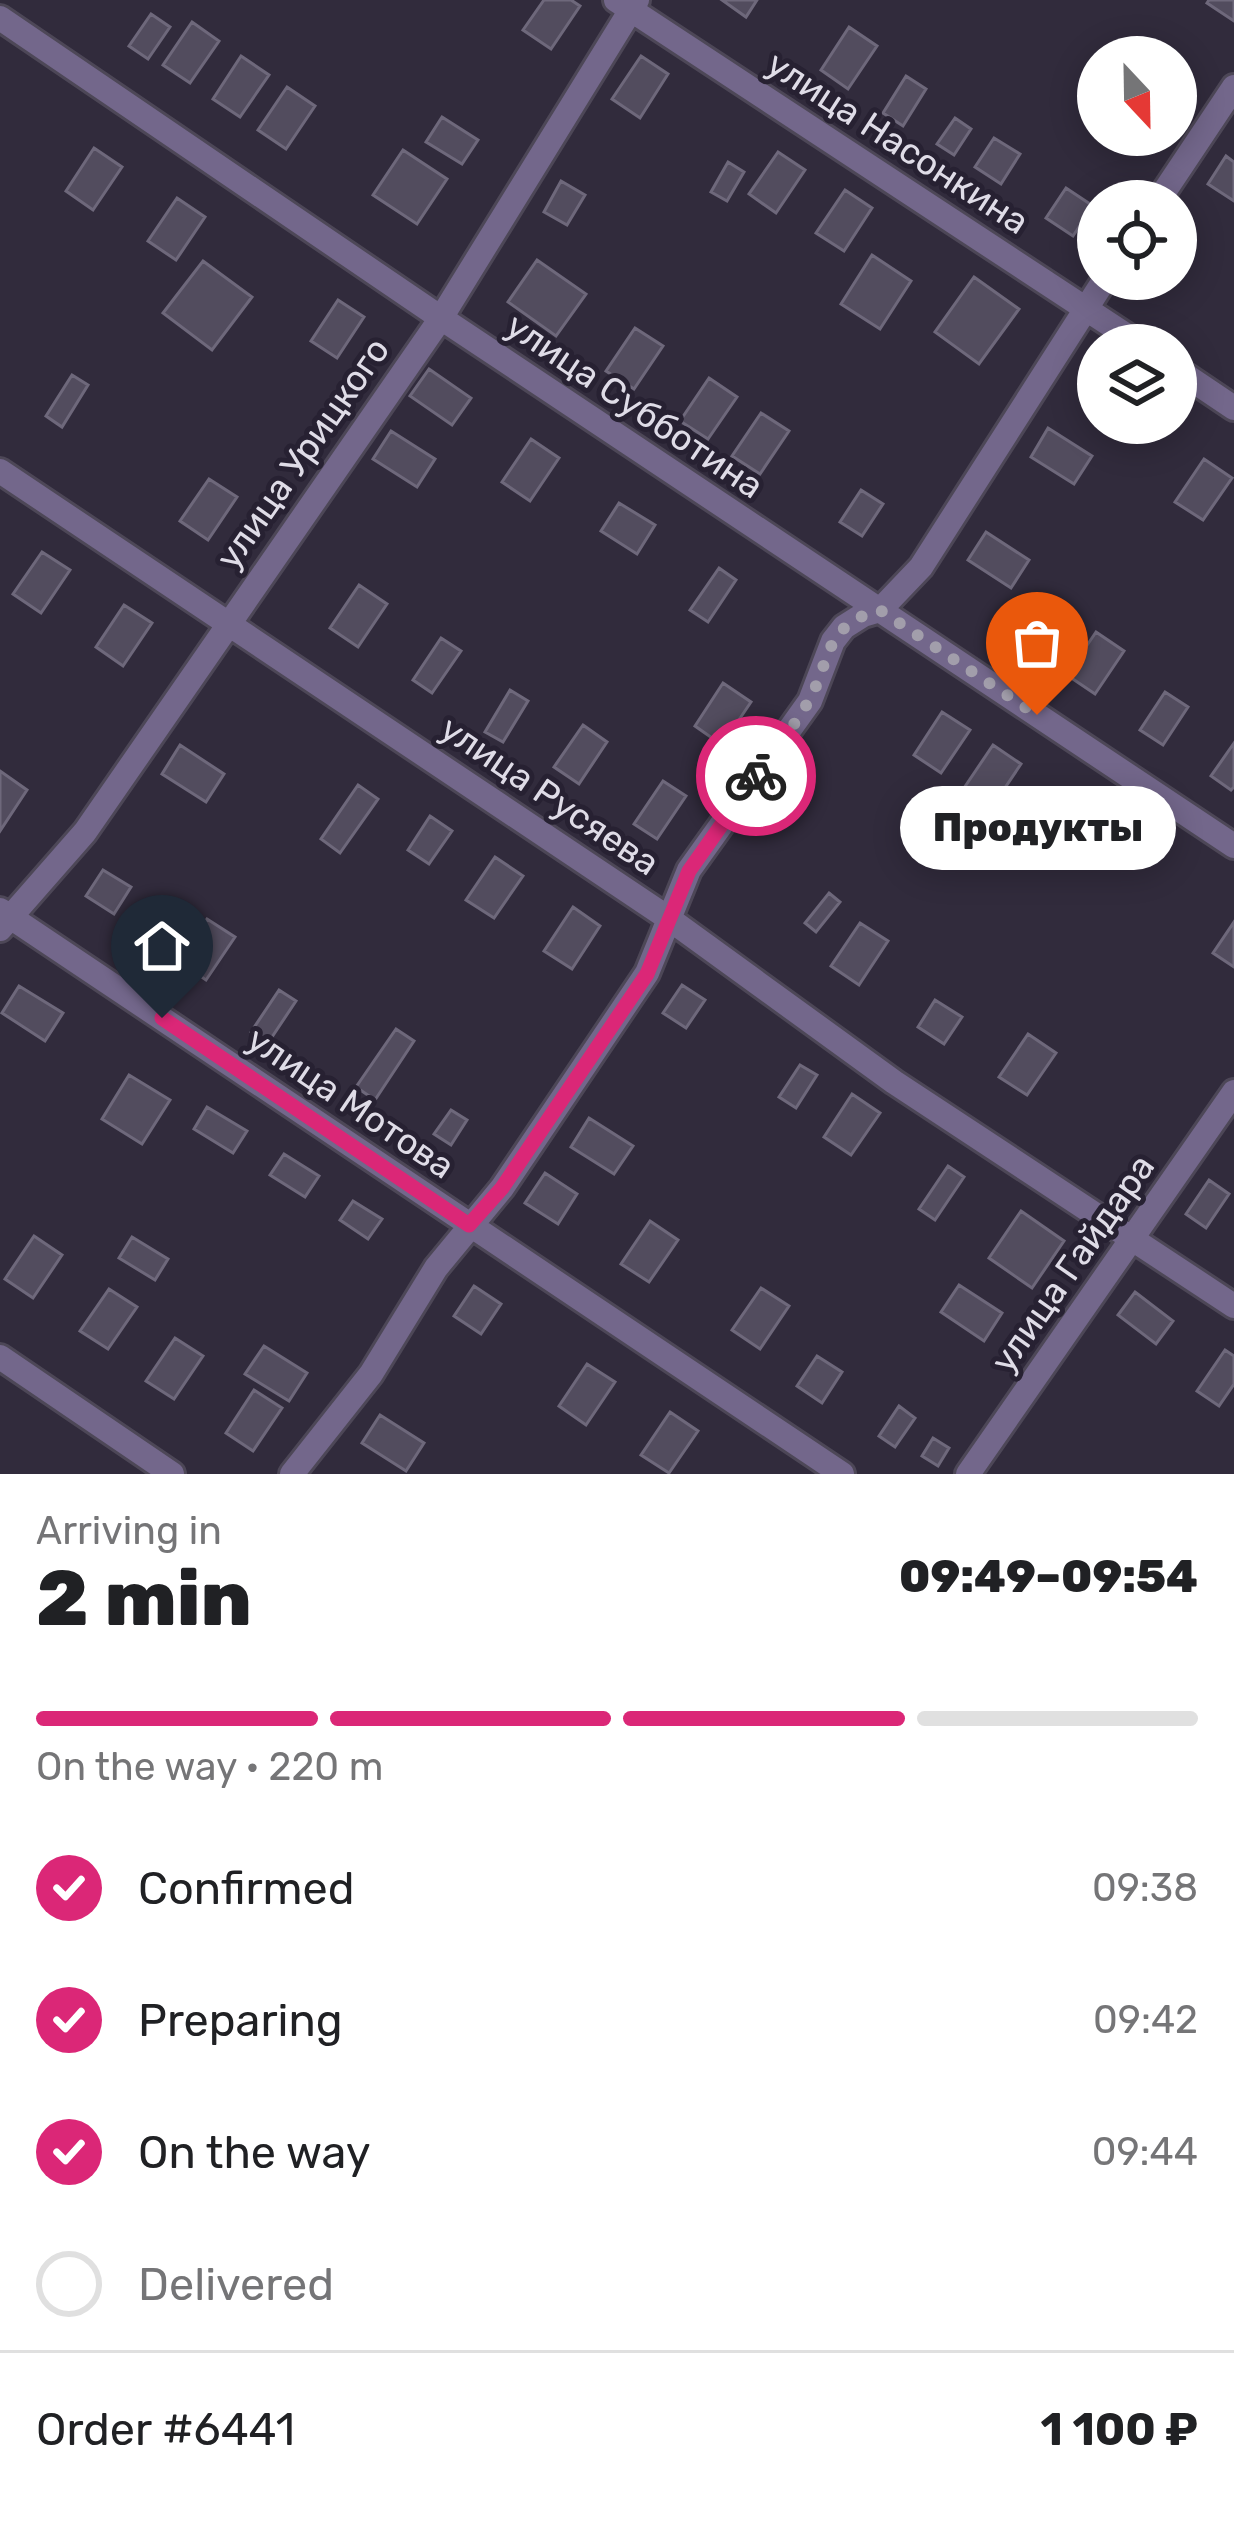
<!DOCTYPE html>
<meta charset="utf-8">
<style>
body{margin:0;font-family:Rubik,sans-serif;background:#f6f6f6;color:#202124;height:100vh;display:flex;flex-direction:column;font-size:45px;white-space:nowrap}
*{box-sizing:border-box;margin:0}
p{font-size:39px;color:#757577}
.icon{flex:none;width:66px;height:66px;fill:none;stroke:currentColor;stroke-width:2;stroke-linecap:round;stroke-linejoin:round}
.map{position:relative;height:1474px;overflow:hidden}
.details{display:flex;flex-direction:column;background:#fff;flex:1}
.details>*{flex:none}
.needle{width:78px;rotate:158deg}
.fabs{position:absolute;left:1077px;top:36px;display:grid;gap:24px}
.fabs a{display:grid;place-items:center;width:120px;height:120px;border-radius:50%;background:#fff;box-shadow:0 6px 30px #0003;font-size:60px}
.pin{position:absolute;display:grid;place-items:center;width:102px;height:102px;color:#fff;margin:-123px -51px;border-radius:50% 50% 50% 0;rotate:-45deg;box-shadow:0 0 12px #0007}
.pin .icon{rotate:45deg}
.courier{position:absolute;display:grid;place-items:center;width:120px;height:120px;margin:-60px;border:9px solid #db2777;border-radius:50%;background:#fff;color:#222;box-shadow:0 3px 15px #0007}
.bubble{position:absolute;height:84px;border-radius:42px;background:#fff;box-shadow:0 6px 30px #0003;font-size:39px;font-weight:800;line-height:84px;text-align:center}
.summary em{font-style:normal;font-weight:800}
.summary div{display:flex;flex-direction:column-reverse}
.summary{display:flex;align-items:center;justify-content:space-between;height:204px;padding:0 36px}
h1{font-size:78px;font-weight:800;line-height:90px}
.bar{display:grid;grid-template-columns:repeat(4,1fr);gap:18px 12px;align-content:center;height:144px;padding:0 36px}
.bar i{height:15px;border-radius:9px;background:#e0e0e0}
.bar .on{background:#db2777}
.bar p{grid-column:span 4}
.line{display:flex;align-items:center;gap:30px;padding:0 36px;border-top:3px solid #e0e0e0}
.line div{flex:1}
ol{padding:0 36px;list-style:none}
li{display:flex;align-items:center;gap:36px;height:132px}
li p{margin-inline-start:auto}
li .icon{padding:12px;border-radius:50%;background:#db2777;color:#fff;stroke-width:4}
li:last-child{color:#757577}
li i{width:66px;height:66px;border:6px solid #e0e0e0;border-radius:50%}
.map>svg:first-child{display:block}
.building{fill:#524c5e;stroke:#6e687b;stroke-width:3}
.lines{fill:none;stroke-linecap:round;stroke-linejoin:round}
.street-casing{stroke:#4d4757;stroke-width:30}
.street{stroke:#73678b;stroke-width:24}
.done{stroke:#a29eab;stroke-width:12;stroke-dasharray:0 21.6}
.route{stroke:#db2777;stroke-width:15}
.labels{text-anchor:middle;stroke-width:10;stroke-linejoin:round;paint-order:stroke}
.street-label{font-size:36px;fill:#dfdce7;stroke:#272132}
</style>
<div class="map">
<svg width="1234" height="1474" viewBox="0 0 1234 1474">
<rect width="100%" height="100%" fill="#312b3c"/>
<path class="building" d="M544,0H571L580,6L551,49L523,30Z
M722,0H757L746,17Z
M1209,0H1234V21L1207,3Z
M151,14L170,27L148,59L129,46Z
M192,22L219,41L190,83L163,65Z
M849,27L877,46L848,89L821,70Z
M241,56L269,75L240,117L213,99Z
M641,56L668,74L640,118L612,99Z
M906,76L926,89L903,126L883,113Z
M287,87L315,106L286,149L258,130Z
M442,117L478,140L462,164L426,142Z
M955,118L971,129L954,155L937,144Z
M994,138L1020,154L1001,184L975,167Z
M94,148L122,167L93,210L66,191Z
M403,150L447,179L417,224L373,195Z
M778,152L805,170L776,213L749,194Z
M1226,156L1234,162V201L1208,184Z
M728,162L744,172L727,201L711,192Z
M561,181L585,195L567,225L544,212Z
M1066,188L1093,206L1073,236L1046,218Z
M845,190L872,208L844,251L816,233Z
M177,198L205,217L176,260L148,241Z
M872,255L911,281L880,329L841,304Z
M537,260L586,294L556,336L508,302Z
M203,261L252,297L212,350L163,313Z
M974,277L1019,309L979,364L935,332Z
M338,300L364,317L337,358L311,341Z
M635,328L663,346L634,389L606,371Z
M429,369L471,398L452,425L410,396Z
M72,375L88,385L62,427L46,416Z
M709,378L737,397L708,439L680,421Z
M761,413L789,431L760,474L732,456Z
M1048,428L1092,456L1074,484L1031,457Z
M391,431L435,459L417,487L373,459Z
M531,439L559,458L530,501L502,482Z
M1204,459L1232,478L1203,520L1175,502Z
M209,479L237,497L208,540L180,521Z
M861,490L883,504L862,536L840,522Z
M619,503L655,525L637,554L601,531Z
M986,532L1029,560L1011,588L968,560Z
M42,552L70,570L41,613L13,594Z
M719,568L736,580L708,622L690,610Z
M359,585L387,604L358,647L330,628Z
M124,605L152,623L123,666L96,647Z
M1096,632L1124,651L1095,694L1067,675Z
M441,638L461,651L432,693L413,680Z
M723,683L751,702L722,745L695,726Z
M510,690L528,701L503,742L485,732Z
M1165,692L1188,707L1163,745L1140,730Z
M942,712L970,730L941,773L914,755Z
M583,725L607,742L579,784L554,767Z
M1234,743V787L1231,790L1211,776Z
M180,745L224,774L206,802L162,774Z
M993,745L1021,764L992,807L964,788Z
M0,771L27,790L0,831Z
M663,781L686,796L657,839L634,824Z
M358,785L378,799L340,853L321,839Z
M430,816L452,831L429,864L408,850Z
M495,857L523,876L494,918L466,900Z
M103,870L131,887L114,914L86,896Z
M829,893L840,902L816,932L805,923Z
M573,907L600,926L572,969L544,951Z
M207,919L235,937L206,980L178,961Z
M1234,922V967L1213,953Z
M860,923L888,941L859,985L831,966Z
M682,985L705,1000L686,1028L663,1013Z
M19,986L63,1013L45,1041L2,1013Z
M279,990L296,1001L268,1043L251,1032Z
M935,1000L962,1017L944,1044L918,1027Z
M396,1029L414,1041L375,1100L356,1087Z
M1028,1034L1056,1053L1027,1095L999,1077Z
M800,1065L817,1075L796,1108L779,1097Z
M129,1075L170,1100L142,1144L102,1119Z
M852,1094L880,1113L851,1155L824,1137Z
M207,1107L247,1131L233,1153L194,1129Z
M451,1110L467,1120L451,1145L434,1134Z
M589,1118L633,1146L614,1174L571,1147Z
M284,1154L319,1176L305,1197L270,1175Z
M948,1166L964,1177L935,1220L919,1209Z
M545,1173L577,1194L558,1224L525,1203Z
M1209,1180L1229,1194L1206,1228L1186,1214Z
M353,1201L382,1219L368,1239L340,1220Z
M1021,1211L1064,1241L1032,1288L989,1258Z
M650,1221L678,1240L649,1282L621,1264Z
M34,1236L62,1255L33,1298L5,1279Z
M132,1237L168,1259L155,1280L119,1258Z
M959,1285L1002,1313L984,1341L941,1312Z
M474,1286L501,1304L481,1334L454,1316Z
M761,1288L789,1306L760,1349L732,1330Z
M109,1289L137,1307L108,1349L80,1331Z
M1135,1292L1173,1321L1156,1344L1118,1315Z
M175,1338L203,1356L174,1399L146,1381Z
M264,1346L307,1373L289,1401L245,1374Z
M1225,1350L1234,1356V1384L1219,1406L1197,1391Z
M817,1356L842,1372L822,1403L797,1386Z
M587,1364L615,1382L586,1425L559,1406Z
M254,1390L282,1408L253,1451L226,1433Z
M899,1406L915,1418L895,1447L879,1436Z
M670,1412L698,1431L669,1473L641,1455Z
M380,1415L424,1443L406,1471L362,1443Z
M933,1438L949,1448L938,1466L922,1456Z"/>
<g class="lines">
<g class="street-casing">
<path id="street" d="M616,0L1141,345
M0,18L441,318L1234,846
M1158,201L1234,87
M1176,369L1234,408
M0,471L668,918L894,1082L1234,1306
M0,910L842,1474
M0,929L85,832L441,318L637,0
M0,1357L172,1474
M292,1474L371,1374L436,1268L502,1188L647,973L689,870L810,701L833,641L844,627L863,615L880,610L921,567L1105,279
M968,1474L1234,1092"/>
</g>
<use href="#street" class="street"/>
</g>
<g class="lines">
<path class="done" d="M756,776C773,753 792,729 807,704C832,662 821,626 880,610L1037,715"/>
<path class="route" d="M162,1018L469,1225L502,1188L647,974L689,871L756,776"/>
</g>
<g class="labels">
<g class="street-label">
<text transform="translate(898 142) rotate(33)" y="13">улица Насонкина</text>
<text transform="translate(635 405) rotate(34)" y="13">улица Субботина</text>
<text transform="translate(302 453) rotate(-55)" y="13">улица Урицкого</text>
<text transform="translate(550 795) rotate(34)" y="13">улица Русяева</text>
<text transform="translate(351 1102) rotate(34)" y="13">улица Мотова</text>
<text transform="translate(1072 1263) rotate(-55)" y="13">улица Гайдара</text>
</g>
</g>
</svg>
<div class="fabs">
<a><svg class="needle" viewBox="-14 -14 28 28"><path d="M0-13l5 13h-10z" fill="#e53935"/><path d="M0 13l5-13h-10z" fill="#757577"/></svg></a>
<a><svg class="icon" aria-label="locate" viewBox="0 0 24 24"><circle cx="12" cy="12" r="6"/><path d="M12 2v4M12 18v4M2 12h4M18 12h4"/></svg></a>
<a><svg class="icon" aria-label="layers" viewBox="0 0 24 24"><path d="M12 4l9 5-9 5-9-5zM3 14l9 5 9-5"/></svg></a>
</div>
<div class="pin" style="left:1037px;top:715px;background:#ea580c"><svg class="icon" aria-label="bag" viewBox="0 0 24 24"><path d="M5 8h14l-1 12H6zM9 8a3 3 0 0 1 6 0"/></svg></div>
<div class="pin" style="left:162px;top:1018px;background:#1f2937"><svg class="icon" aria-label="home" viewBox="0 0 24 24"><path d="M3 11l9-7 9 7M6 9v11h12V9"/></svg></div>
<div class="courier" style="left:756px;top:776px"><svg class="icon" aria-label="bike" viewBox="0 0 24 24"><circle cx="6" cy="16" r="4"/><circle cx="18" cy="16" r="4"/><path d="M6 16l4-8h5l3 8M10 8l3 8H6M13 5h3"/></svg></div>
<div class="bubble" style="left:900px;top:786px;width:276px">Продукты</div>
</div>
<section class="details">
<div class="summary"><div><h1>2 min</h1><p>Arriving in</p></div><em>09:49–09:54</em></div>
<div class="bar"><i class="on"></i><i class="on"></i><i class="on"></i><i></i><p>On the way · 220 m</p></div>
<ol>
<li><svg class="icon" aria-label="check" viewBox="0 0 24 24"><path d="M5 12l5 5 9-10"/></svg>Confirmed<p>09:38</p></li>
<li><svg class="icon" aria-label="check" viewBox="0 0 24 24"><path d="M5 12l5 5 9-10"/></svg>Preparing<p>09:42</p></li>
<li><svg class="icon" aria-label="check" viewBox="0 0 24 24"><path d="M5 12l5 5 9-10"/></svg>On the way<p>09:44</p></li>
<li><i></i>Delivered</li>
</ol>
<div class="line" style="height:156px"><div>Order #6441</div><b>1 100 ₽</b></div>
</section>
